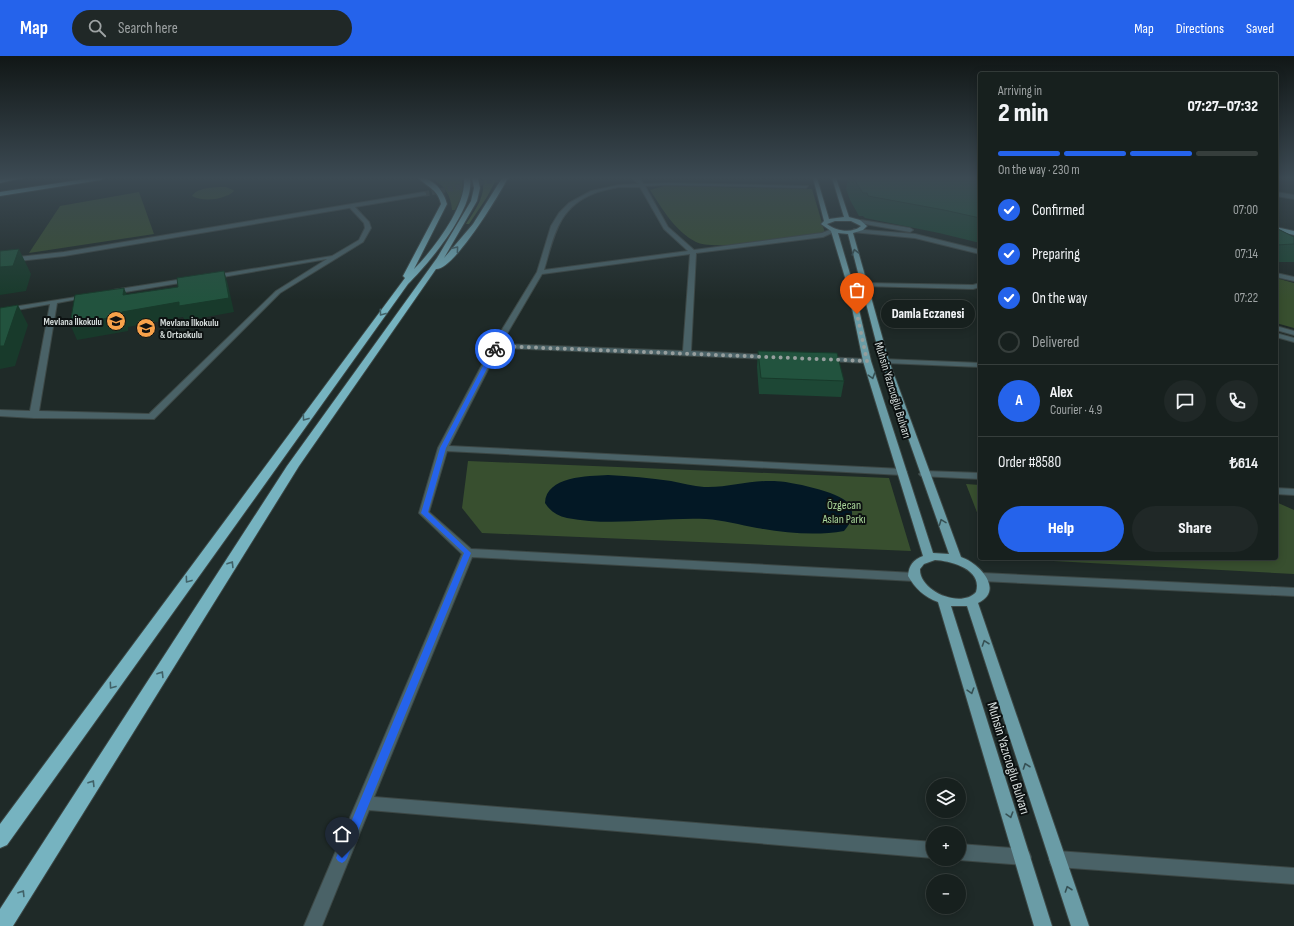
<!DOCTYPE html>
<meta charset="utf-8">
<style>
body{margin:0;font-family:"Sofia Sans Condensed",sans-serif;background:#202827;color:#f1f3f6;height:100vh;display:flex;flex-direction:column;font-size:15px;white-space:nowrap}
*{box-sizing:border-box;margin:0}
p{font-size:13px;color:#9ea3a4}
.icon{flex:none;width:22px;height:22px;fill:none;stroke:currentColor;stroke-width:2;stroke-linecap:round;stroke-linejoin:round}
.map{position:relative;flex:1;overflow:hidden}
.side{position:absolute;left:978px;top:16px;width:300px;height:488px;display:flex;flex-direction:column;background:#17201e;border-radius:4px;box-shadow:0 2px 10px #0003,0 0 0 1px #363e3c}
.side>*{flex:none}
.controls{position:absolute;left:926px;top:722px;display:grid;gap:8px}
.controls a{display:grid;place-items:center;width:40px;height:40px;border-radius:50%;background:#17201e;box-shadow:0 2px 10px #0003,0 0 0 1px #363e3c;font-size:20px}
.pin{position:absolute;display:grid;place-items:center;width:34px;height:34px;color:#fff;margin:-41px -17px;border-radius:50% 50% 50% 0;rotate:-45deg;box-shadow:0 0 4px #0007}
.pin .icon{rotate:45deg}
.courier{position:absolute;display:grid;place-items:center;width:40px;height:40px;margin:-20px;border:3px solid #2563eb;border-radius:50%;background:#fff;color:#222;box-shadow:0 1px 5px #0007}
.bubble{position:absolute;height:28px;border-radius:14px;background:#17201e;box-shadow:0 2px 10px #0003,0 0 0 1px #363e3c;font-size:13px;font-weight:800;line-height:28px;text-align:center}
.head em{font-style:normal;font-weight:800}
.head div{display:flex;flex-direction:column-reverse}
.head{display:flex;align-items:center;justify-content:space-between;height:68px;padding:0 20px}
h1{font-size:26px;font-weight:800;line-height:30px}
.bar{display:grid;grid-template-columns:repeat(4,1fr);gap:6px 4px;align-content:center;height:48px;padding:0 20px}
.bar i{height:5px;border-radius:3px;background:#363e3c}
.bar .selected{background:#2563eb}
.bar p{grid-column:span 4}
.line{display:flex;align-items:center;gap:10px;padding:0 20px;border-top:1px solid #363e3c}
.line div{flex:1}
.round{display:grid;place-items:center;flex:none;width:42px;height:42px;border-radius:21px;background:#202827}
ol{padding:0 20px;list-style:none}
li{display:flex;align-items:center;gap:12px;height:44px}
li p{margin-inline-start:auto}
li .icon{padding:4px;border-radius:50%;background:#2563eb;color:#fff;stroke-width:4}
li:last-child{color:#9ea3a4}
li i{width:22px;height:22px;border:2px solid #363e3c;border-radius:50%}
.primary-button{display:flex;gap:8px;margin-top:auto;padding:8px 20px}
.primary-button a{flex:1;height:46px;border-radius:24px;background:#2563eb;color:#fff;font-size:16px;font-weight:800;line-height:46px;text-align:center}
.primary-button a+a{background:#202827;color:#f1f3f6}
header{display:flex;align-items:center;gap:24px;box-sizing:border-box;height:56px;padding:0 20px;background:#2563eb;color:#fff}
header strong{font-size:19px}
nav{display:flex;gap:22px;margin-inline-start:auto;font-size:14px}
.search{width:280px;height:36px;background:#202827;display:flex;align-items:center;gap:10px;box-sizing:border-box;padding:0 14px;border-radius:22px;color:#9ea3a4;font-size:15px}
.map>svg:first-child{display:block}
.green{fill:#384f2f}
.forest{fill:#435d39}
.water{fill:#031825}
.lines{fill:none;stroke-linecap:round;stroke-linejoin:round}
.tertiary-tunnel{stroke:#3a4543;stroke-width:5.5;stroke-dasharray:5.5 2.5;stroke-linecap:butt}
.minor-casing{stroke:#3c4745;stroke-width:2}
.tertiary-casing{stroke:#3c4745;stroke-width:2}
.primary-casing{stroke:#3c4745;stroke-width:2}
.motorway-casing{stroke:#3c4745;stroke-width:2}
.minor{fill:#4a6267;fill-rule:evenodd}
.tertiary{fill:#4a6267;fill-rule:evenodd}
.primary{fill:#6a9ca6;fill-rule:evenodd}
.motorway{fill:#76b3c0;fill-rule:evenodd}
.wall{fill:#1d4735}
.shaded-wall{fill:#183a2b}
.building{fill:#22533e;stroke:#183a2b}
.oneway{stroke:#416268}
.oneway2{stroke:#365054}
.route{fill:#2563eb}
.done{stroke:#969e9d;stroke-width:4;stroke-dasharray:0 7.2}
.labels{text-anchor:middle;stroke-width:4;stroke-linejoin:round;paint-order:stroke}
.far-poi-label{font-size:10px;font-weight:bold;fill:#d6dddc;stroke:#0c1111;text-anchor:end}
.street-label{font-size:12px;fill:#d6dddc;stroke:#0c1111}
.park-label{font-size:12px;fill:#aad69a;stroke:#0c1111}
.near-street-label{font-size:14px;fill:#d6dddc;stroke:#0c1111}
</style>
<header>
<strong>Map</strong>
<div class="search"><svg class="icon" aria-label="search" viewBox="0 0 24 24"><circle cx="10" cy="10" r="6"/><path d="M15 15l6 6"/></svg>Search here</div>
<nav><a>Map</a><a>Directions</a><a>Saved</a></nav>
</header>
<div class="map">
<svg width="1294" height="870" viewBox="0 0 1294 870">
<rect width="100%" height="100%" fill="#1f2a28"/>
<path class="green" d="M430,122H462L463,137L455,154H452C451,139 444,128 430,122Z
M664,130L812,133L825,177C800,180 715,196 696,186C675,175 663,154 650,134Z
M226,131L233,134L234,135C225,144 202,146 192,140C197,131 216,131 226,131Z
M139,136L154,178L29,197L60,150Z
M1276,222L1294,227V272L1276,267Z
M468,405L889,422L911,495L482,477L462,452Z
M966,428L980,429V464Z
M1276,446L1294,454V518L995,502H1276Z"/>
<path class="forest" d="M482,122H497L487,141L469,168H466C475,154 487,139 482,122Z"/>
<path class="water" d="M608,419C629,420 650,422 671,425C682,427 693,430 704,431C728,432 750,424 774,425C789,425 840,436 848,447C856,457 851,467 844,475C816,480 786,477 757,472C740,469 723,464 706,463C660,461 613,471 567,462C557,460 550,455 545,447C546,420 588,420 608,419Z"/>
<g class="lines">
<path class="tertiary-tunnel" d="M424,138L505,122"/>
<g class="minor-casing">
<path id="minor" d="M632,122L641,123L643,128L668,127L808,130L806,132L668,129L645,130L668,171L694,194L822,177L832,173H836V175L823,181L696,197L691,295L771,299L775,301L771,303L499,292L449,390L902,413L907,416L902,419L447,395L429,456L471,493L914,517L918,518L920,521L918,524L914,525L472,501L374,741L933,786V802L369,754L322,870H304L462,498L419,457L438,392L492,290L537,216L551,170L559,157L569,147L591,135L619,129L639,128ZM619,131H640L664,173L688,195L544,214C554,180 558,151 595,137C602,134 611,133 619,131ZM690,198L683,295L501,288L542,218Z
M832,122H853L834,124Z
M1276,136L1294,139V143L1276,140Z
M350,150H354L369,166L371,172L363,186L280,237L154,363L34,362L0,360V354L30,355L50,248L0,257V253L89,239V241L57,247L39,355L149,358L276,235L327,203L211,223L209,222V220L332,200L359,184L365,172L364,167L350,152Z
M861,164L910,172L913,174L910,176L859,167L858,166Z
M854,173L915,178L980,194V198L915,182L852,176L851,175Z
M1276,217L1294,221V225L1276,221Z
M190,222L193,224L192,225L113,238L110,236L113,234Z
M864,227L973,229L980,227V231L973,233L862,230V228Z
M1276,270L1294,275V279L1276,274Z
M1276,277L1294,282V286L1276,281Z
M822,301L867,303L871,305L867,307L825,305L821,303Z
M882,303L980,307V311L885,307L881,305Z
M924,415L980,417V423L921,420L919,418Z
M1276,432L1294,433V439L1276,438Z
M982,517L1294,532V540L982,525L978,524L976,521L978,518Z
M959,788L1023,793L1029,796L1031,801L1029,806L1023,809L959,804L957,803H959Z
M1057,795L1294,812V828L1057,811L1051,809L1049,803L1051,797Z"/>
</g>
<g class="tertiary-casing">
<path id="tertiary" d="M424,136L426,137V139L64,200L0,207V203L64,196Z"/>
</g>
<g class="primary-casing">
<path id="primary" d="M813,122H817L829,163L844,161L832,122H836L849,161L860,164L867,170L863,174L853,177L889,305L961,501C979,507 1005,534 978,547L1089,870H1071L967,550H951L1052,870H1034L938,546C924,541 915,532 908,520C909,509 913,504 923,500L863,305L847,228L831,175L821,168L824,165ZM835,165H851L861,170C852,178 836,175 827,168ZM838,177L848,178L881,305L949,498L933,497L871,305L853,228ZM935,504C951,505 983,513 976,536C961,553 919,535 920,513L924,508Z
M1276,171L1294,175V179L1276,175Z"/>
</g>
<g class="motorway-casing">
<path id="motorway" d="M10,122H23L0,127V123Z
M91,122H104L101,124L0,140V136Z
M418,122C433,121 444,135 447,148L414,213C433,194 467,150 464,122H470C475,153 429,207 408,228L7,789L0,792V768L405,222L403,220L441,148C438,134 428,131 418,122Z
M472,122H478L480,132L477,145L444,202L473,168L502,122H508C499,139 454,214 436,213L299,410L13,870H0V853L287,410L437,202L471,145L474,132Z"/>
</g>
<use href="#minor" class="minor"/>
<use href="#tertiary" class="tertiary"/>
<use href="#primary" class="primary"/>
<use href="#motorway" class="motorway"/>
</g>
<path class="wall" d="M848,122H980V187L939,177L865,162L863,160H859L850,144L846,133Z
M1276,172L1294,181V206H1276Z
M758,295L844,325L841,341L759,338L757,311Z"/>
<path class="shaded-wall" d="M19,193L31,218L26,235L0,239V211Z
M224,215L228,229L234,256L185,265L183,261L128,271V275L77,284L70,268Z
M124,232L130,246L123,239Z
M18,249L28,269L15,310L0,313V290Z"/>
<path class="building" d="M853,122H980V162L944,154L868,140L867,137H863Z
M1276,172L1294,181V188L1276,189Z
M19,193L13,210L0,211V195Z
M224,215L229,242L179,250V246L122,256L121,260L70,268L75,239L124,232L123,239L178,231L177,222Z
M18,249L4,290H0V252Z
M758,295L837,297L844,325L761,322Z"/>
<defs><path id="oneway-chevron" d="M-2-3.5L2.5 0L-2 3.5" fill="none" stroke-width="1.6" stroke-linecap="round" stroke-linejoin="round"/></defs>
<g class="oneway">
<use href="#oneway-chevron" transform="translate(456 193) rotate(-50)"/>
<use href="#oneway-chevron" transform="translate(382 257) rotate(126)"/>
<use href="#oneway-chevron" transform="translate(305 362) rotate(126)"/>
<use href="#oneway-chevron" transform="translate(231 508) rotate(-58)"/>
<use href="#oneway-chevron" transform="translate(188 524) rotate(126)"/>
<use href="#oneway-chevron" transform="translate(161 618) rotate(-58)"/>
<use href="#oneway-chevron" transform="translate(112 630) rotate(126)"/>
<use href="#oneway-chevron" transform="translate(92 727) rotate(-58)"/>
<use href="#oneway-chevron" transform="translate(22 837) rotate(-58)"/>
</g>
<g class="oneway2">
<use href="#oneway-chevron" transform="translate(855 196) rotate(-105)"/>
<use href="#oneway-chevron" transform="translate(872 320) rotate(73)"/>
<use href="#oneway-chevron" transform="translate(942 466) rotate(-111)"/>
<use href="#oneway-chevron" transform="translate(985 587) rotate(-109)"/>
<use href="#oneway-chevron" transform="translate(971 635) rotate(73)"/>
<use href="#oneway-chevron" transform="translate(1026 710) rotate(-109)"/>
<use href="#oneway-chevron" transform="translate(1010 759) rotate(73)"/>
<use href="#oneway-chevron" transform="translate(1068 833) rotate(-109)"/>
</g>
<linearGradient id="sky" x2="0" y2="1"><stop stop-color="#111716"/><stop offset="0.5" stop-color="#3c4a53"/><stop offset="1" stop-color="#3c4a53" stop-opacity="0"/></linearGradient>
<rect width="1294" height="244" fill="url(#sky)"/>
<path class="route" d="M495,291L497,293L446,392L428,456L471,497L347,802L345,805L342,807L338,805L336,802L464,497L421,457L440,392L492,293Z"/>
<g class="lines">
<path class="done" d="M495,293L496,290L867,305L857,258"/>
</g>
<defs>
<g id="school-disc" transform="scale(1)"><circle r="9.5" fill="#f8a14a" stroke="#0c1111"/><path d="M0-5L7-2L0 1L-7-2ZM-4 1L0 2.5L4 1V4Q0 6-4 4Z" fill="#111"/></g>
</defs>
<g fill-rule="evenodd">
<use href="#school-disc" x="116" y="265"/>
<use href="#school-disc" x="146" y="272"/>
</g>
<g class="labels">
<g class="far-poi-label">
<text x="102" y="269">Mevlana İlkokulu</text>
<text x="160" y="270" text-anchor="start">Mevlana İlkokulu<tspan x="160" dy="12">&amp; Ortaokulu</tspan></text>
</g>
<g class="street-label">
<text transform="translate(893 334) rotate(73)" y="4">Muhsin Yazıcıoğlu Bulvarı</text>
</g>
<g class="park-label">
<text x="844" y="453">Özgecan<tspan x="844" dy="14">Aslan Parkı</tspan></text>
</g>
<g class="near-street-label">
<text transform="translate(1009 702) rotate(73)" y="5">Muhsin Yazıcıoğlu Bulvarı</text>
</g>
</g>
</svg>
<div class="controls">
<a><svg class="icon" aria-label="layers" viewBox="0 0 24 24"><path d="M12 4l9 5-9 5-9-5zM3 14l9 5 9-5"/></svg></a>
<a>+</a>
<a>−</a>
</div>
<div class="pin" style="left:857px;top:258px;background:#ea580c"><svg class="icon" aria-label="bag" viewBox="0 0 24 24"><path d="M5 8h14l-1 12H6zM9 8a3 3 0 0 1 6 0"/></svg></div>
<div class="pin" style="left:342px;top:802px;background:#1f2937"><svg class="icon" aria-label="home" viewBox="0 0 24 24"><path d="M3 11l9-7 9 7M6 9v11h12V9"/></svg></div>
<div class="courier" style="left:495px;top:293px"><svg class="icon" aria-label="bike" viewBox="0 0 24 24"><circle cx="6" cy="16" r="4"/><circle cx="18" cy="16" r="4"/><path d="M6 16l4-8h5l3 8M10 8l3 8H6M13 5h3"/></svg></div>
<div class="bubble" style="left:881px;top:244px;width:94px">Damla Eczanesi</div>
<section class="side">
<div class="head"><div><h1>2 min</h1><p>Arriving in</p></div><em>07:27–07:32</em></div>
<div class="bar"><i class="selected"></i><i class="selected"></i><i class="selected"></i><i></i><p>On the way · 230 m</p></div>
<ol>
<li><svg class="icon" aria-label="check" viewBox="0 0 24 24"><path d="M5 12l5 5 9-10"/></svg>Confirmed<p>07:00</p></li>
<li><svg class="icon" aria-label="check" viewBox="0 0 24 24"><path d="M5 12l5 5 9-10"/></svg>Preparing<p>07:14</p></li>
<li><svg class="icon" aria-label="check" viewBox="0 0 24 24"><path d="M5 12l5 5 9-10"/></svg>On the way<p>07:22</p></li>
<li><i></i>Delivered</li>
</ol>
<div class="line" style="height:72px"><b class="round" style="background:#2563eb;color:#fff">A</b><div><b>Alex</b><p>Courier · 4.9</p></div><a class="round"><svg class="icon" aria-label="chat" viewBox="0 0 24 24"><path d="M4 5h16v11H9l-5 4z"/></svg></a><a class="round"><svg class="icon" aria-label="phone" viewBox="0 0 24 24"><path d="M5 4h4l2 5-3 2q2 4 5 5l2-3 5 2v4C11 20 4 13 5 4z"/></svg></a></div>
<div class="line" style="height:52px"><div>Order #8580</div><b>₺614</b></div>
<div class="primary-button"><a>Help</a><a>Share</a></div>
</section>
</div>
